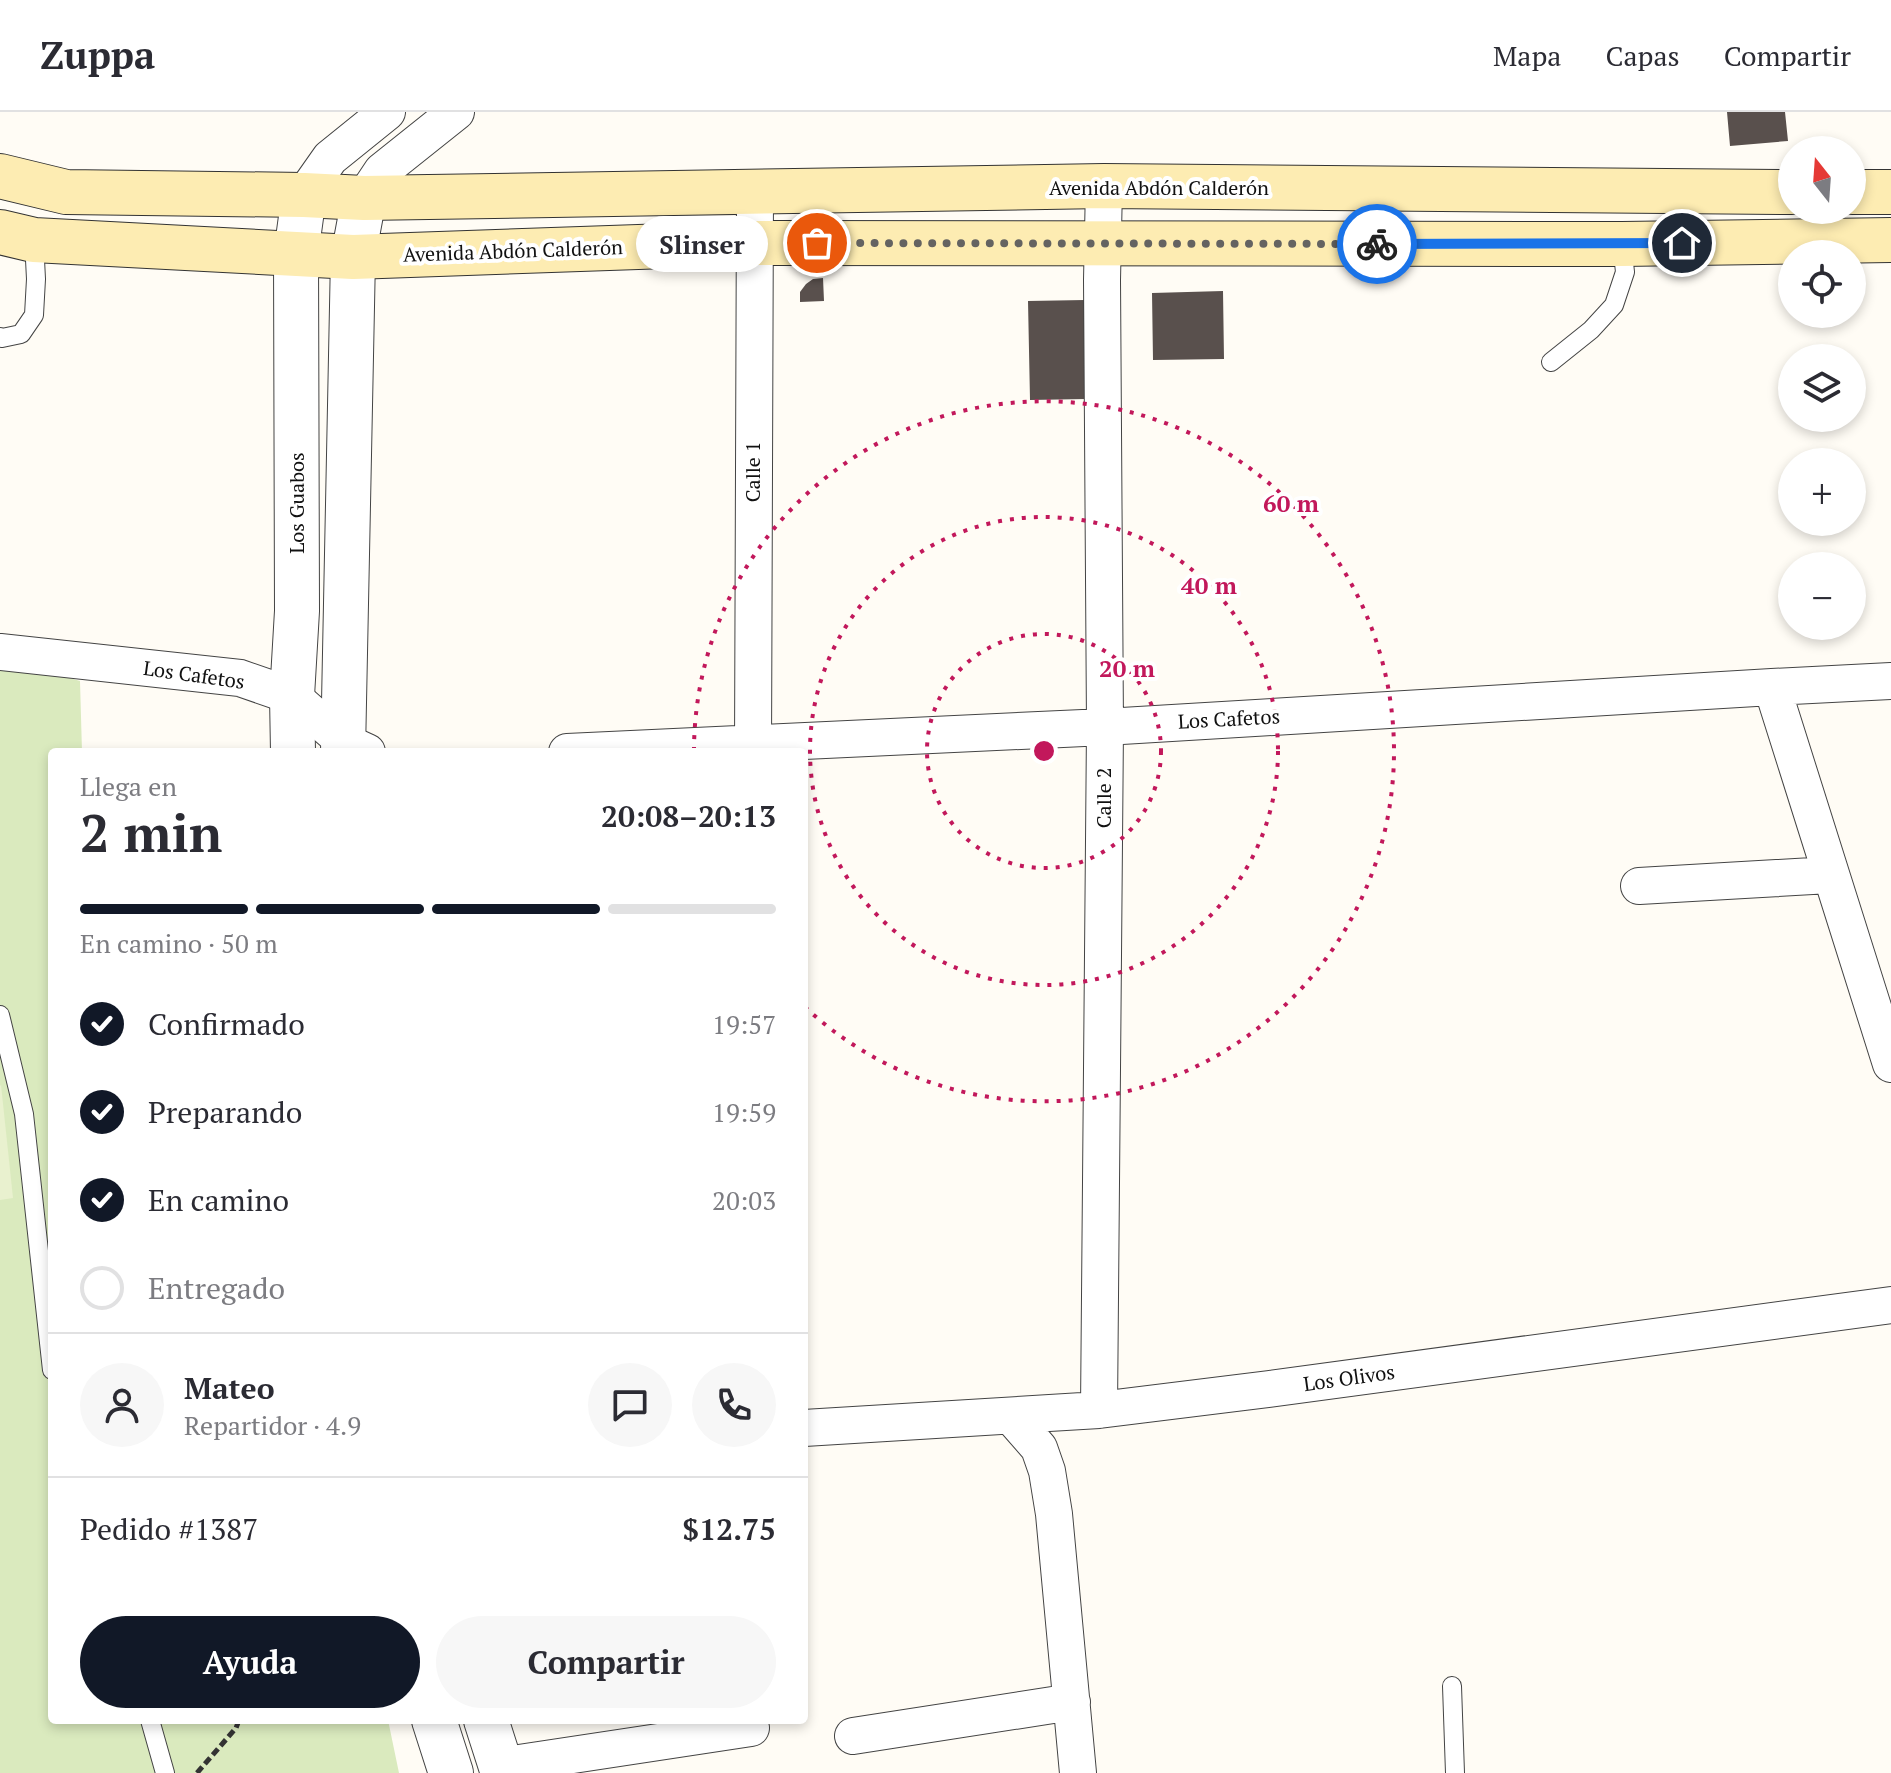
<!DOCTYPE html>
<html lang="es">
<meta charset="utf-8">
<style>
body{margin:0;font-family:"PT Serif",serif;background:#f7f7f7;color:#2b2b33;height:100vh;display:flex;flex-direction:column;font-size:30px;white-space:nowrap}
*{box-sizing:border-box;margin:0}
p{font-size:26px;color:#7c7c81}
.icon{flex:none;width:44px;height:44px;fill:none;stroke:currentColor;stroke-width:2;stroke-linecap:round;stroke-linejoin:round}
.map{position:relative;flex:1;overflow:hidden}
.side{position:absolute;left:48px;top:636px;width:760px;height:976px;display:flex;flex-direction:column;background:#fff;border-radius:8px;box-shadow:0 4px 12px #0003}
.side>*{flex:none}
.needle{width:52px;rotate:343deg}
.tools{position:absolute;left:1778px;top:24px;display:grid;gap:16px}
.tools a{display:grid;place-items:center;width:88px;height:88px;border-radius:50%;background:#fff;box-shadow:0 4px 12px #0003;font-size:40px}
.pin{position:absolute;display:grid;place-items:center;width:68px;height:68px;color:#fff;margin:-34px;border:4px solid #fff;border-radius:50%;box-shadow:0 2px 8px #0007}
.courier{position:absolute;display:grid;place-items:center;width:80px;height:80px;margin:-40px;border:6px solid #1a73e8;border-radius:50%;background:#fff;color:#222;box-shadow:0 2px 10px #0007}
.bubble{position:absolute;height:56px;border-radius:28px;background:#fff;box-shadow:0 4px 12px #0003;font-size:26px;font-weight:700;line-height:56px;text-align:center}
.overview em{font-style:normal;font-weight:700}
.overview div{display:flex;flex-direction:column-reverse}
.overview{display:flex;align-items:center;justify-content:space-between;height:136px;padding:0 32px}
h1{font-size:52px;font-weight:700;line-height:60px}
.bar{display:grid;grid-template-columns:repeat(4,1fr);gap:12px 8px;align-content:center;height:96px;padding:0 32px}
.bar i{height:10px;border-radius:6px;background:#e1e1e2}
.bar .on{background:#111827}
.bar p{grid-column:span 4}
.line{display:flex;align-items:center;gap:20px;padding:0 32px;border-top:2px solid #e1e1e2}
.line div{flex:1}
.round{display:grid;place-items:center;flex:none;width:84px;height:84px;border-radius:42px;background:#f7f7f7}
ol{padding:0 32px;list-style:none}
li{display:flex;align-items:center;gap:24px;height:88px}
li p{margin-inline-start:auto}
li .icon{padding:8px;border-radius:50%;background:#111827;color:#fff;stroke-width:4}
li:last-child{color:#7c7c81}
li i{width:44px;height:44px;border:4px solid #e1e1e2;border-radius:50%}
.action{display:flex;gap:16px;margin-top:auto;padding:16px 32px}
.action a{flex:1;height:92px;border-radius:48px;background:#111827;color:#fff;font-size:32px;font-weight:700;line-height:92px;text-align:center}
.action a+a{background:#f7f7f7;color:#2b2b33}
header{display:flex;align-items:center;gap:48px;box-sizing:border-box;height:112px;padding:0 40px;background:#fff;border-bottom:2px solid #e1e1e2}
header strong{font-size:38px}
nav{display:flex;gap:44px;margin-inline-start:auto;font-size:28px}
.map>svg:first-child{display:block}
.green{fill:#daeabe}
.pitch{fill:#e9f1cf}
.building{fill:#59504d}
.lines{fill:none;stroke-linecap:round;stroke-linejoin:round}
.service-casing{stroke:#444;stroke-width:20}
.minor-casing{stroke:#444;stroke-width:38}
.tertiary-casing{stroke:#444;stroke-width:46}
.secondary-casing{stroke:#333;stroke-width:46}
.path{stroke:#333;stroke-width:5;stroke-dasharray:8 4;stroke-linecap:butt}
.service{stroke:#fff;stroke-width:18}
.minor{stroke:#fff;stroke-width:36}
.tertiary{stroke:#fff;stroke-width:44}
.secondary{stroke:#fdecb2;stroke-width:44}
.done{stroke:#646361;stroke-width:8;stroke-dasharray:0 14.4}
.route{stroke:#1a73e8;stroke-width:10}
.ring{fill:none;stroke:#c2185b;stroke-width:4;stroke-dasharray:4 8}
.labels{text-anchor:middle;stroke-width:8;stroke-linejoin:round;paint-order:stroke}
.street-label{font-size:20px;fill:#111;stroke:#fff}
.centre{fill:#c2185b;stroke:#fff;stroke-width:4}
.ring-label{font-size:24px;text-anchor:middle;font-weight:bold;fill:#c2185b;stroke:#fff;stroke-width:8;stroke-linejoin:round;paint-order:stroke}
</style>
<header>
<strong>Zuppa</strong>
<nav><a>Mapa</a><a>Capas</a><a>Compartir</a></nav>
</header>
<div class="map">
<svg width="1891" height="1661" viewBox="0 0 1891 1661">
<rect width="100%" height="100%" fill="#fffcf5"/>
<path class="green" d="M0,546L80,569L82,640H52V1608H388L399,1661H0Z"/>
<path class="pitch" d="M1,973L13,1086L0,1088V974Z"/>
<path class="building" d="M1727,0H1785L1788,29L1730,34Z
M823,166L824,189L800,190V180L806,172L813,167Z
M1223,179L1224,247L1153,248L1152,181Z
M1085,188L1086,287L1030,288L1028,189Z"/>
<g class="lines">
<g class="service-casing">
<path id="service" d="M0,225L2,226L21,222L34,203L36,167L34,128
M1551,250L1591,218L1614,193L1625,160L1622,132
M0,903L24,1002L52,1258
M1452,1574L1455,1661
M150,1608L165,1661"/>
</g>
<g class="minor-casing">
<path id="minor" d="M304,83L330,46L387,0
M364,86L382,59L456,0
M0,540L240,566L292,584L343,629L367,640
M1772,575L1891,952
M567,640L1105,615L1772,575L1891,569
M753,640L755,79
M1639,774L1830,763
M1099,1298L1105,615L1102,168L1104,74
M1011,1304L1039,1336L1047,1359L1054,1402L1078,1661
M804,1316L1099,1298L1269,1277L1891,1193
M853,1624L1072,1590
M500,1654L751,1616"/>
</g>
<g class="tertiary-casing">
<path id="tertiary" d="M293,640L292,584L297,499L296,142L304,83
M343,640L353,145L364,86
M434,1608L451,1661
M486,1608L503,1661"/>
</g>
<g class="secondary-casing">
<path id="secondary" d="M0,64L66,80L304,83L364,86L1104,74L1792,80
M1852,80H1891
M0,120L34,128L353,145L754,131L1622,132L1891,128"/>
</g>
<path class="path" d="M197,1661L236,1616L239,1608"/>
<use href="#service" class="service"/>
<use href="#minor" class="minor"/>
<use href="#tertiary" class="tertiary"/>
<use href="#secondary" class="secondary"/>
</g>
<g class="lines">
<path class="done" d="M817,131L1377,132"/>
<path class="route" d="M1377,132L1682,131"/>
</g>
<g class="ring">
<circle cx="1044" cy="639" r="117"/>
<circle cx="1044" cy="639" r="234"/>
<path d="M694 639A350 350 0 1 1 805 895"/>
</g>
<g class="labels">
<g class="street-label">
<text x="1159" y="83">Avenida Abdón Calderón</text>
<text transform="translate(513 139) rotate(-2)" y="7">Avenida Abdón Calderón</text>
<text transform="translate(753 360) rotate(-90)" y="7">Calle 1</text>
<text transform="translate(297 391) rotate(-90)" y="7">Los Guabos</text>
<text transform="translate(194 563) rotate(8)" y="7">Los Cafetos</text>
<text transform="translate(1229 607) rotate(-3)" y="7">Los Cafetos</text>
<text transform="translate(1104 686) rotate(-90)" y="7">Calle 2</text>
<text transform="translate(1349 1266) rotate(-8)" y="7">Los Olivos</text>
</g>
</g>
<circle cx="1044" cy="639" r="12" class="centre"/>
<g class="ring-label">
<text x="1291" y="400">60 m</text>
<text x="1209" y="482">40 m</text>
<text x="1127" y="565">20 m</text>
</g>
</svg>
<div class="tools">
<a><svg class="needle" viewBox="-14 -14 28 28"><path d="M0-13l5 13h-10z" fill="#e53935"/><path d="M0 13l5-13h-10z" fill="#7c7c81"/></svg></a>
<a><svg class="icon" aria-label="locate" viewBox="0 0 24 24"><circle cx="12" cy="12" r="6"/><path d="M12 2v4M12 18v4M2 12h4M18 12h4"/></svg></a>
<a><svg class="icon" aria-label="layers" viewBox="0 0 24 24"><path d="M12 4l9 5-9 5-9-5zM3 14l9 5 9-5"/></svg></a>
<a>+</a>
<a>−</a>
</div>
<div class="pin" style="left:817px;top:131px;background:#ea580c"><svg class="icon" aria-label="bag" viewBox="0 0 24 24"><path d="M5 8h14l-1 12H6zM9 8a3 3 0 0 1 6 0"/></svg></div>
<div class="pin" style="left:1682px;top:131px;background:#1f2937"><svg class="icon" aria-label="home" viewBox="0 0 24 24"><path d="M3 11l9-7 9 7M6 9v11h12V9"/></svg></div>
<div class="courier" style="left:1377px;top:132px"><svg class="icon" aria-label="bike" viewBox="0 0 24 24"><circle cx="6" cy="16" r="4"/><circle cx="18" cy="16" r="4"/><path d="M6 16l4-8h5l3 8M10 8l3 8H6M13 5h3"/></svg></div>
<div class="bubble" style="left:636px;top:104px;width:132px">Slinser</div>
<section class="side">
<div class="overview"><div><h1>2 min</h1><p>Llega en</p></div><em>20:08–20:13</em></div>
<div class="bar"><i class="on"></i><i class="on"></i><i class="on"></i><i></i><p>En camino · 50 m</p></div>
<ol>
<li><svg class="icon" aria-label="check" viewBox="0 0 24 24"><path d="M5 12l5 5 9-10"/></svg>Confirmado<p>19:57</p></li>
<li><svg class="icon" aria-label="check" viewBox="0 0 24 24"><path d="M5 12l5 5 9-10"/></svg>Preparando<p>19:59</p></li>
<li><svg class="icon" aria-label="check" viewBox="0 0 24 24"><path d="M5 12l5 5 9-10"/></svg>En camino<p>20:03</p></li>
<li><i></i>Entregado</li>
</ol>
<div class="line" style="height:144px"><a class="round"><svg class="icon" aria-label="person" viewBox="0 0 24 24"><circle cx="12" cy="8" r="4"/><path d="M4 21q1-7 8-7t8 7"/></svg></a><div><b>Mateo</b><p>Repartidor · 4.9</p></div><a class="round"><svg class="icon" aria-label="chat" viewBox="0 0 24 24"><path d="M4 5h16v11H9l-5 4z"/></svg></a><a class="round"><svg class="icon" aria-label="phone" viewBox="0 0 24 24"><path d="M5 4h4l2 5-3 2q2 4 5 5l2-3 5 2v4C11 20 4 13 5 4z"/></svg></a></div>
<div class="line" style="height:104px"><div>Pedido #1387</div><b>$12.75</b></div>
<div class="action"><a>Ayuda</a><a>Compartir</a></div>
</section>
</div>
